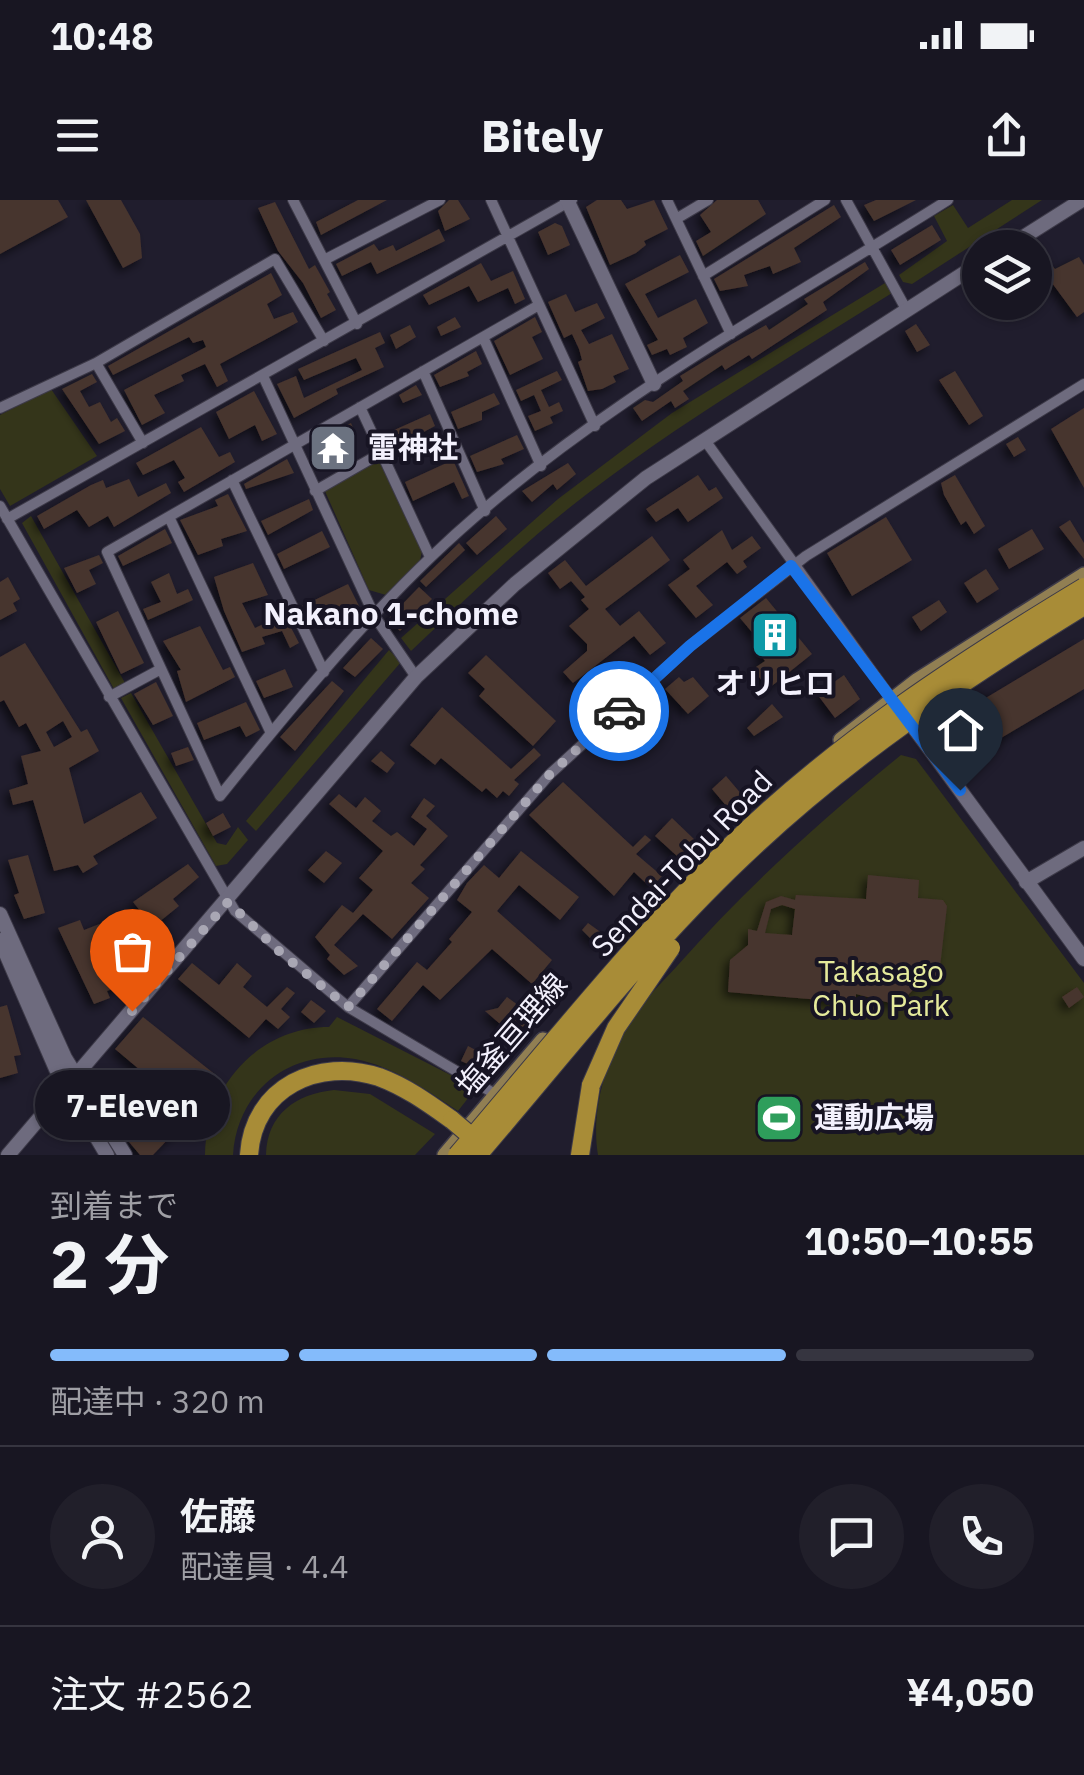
<!DOCTYPE html>
<html lang="ja">
<meta charset="utf-8">
<style>
body{margin:0;font-family:"IBM Plex Sans","Noto Sans JP",sans-serif;background:#211f2a;color:#f1f3f6;height:100vh;display:flex;flex-direction:column;font-size:38px;white-space:nowrap}
*{box-sizing:border-box;margin:0}
p{font-size:32px;color:#9f9fa5}
.icon{flex:none;width:55px;height:55px;fill:none;stroke:currentColor;stroke-width:2;stroke-linecap:round;stroke-linejoin:round}
.map{position:relative;height:955px;overflow:hidden}
.drawer{display:flex;flex-direction:column;background:#181622;flex:1}
.drawer>*{flex:none}
.buttons{position:absolute;left:962px;top:30px;display:grid;gap:20px}
.buttons a{display:grid;place-items:center;width:90px;height:90px;border-radius:50%;background:#181622;box-shadow:0 2px 8px #0004,0 0 0 2px #363540;font-size:50px}
.pin{position:absolute;display:grid;place-items:center;width:85px;height:85px;color:#fff;margin:-102px -42px;border-radius:50% 50% 50% 0;rotate:-45deg;box-shadow:0 0 10px #0007}
.pin .icon{rotate:45deg}
.courier{position:absolute;display:grid;place-items:center;width:100px;height:100px;margin:-50px;border:8px solid #1a73e8;border-radius:50%;background:#fff;color:#222;box-shadow:0 2px 12px #0007}
.bubble{position:absolute;height:70px;border-radius:35px;background:#181622;box-shadow:0 2px 8px #0004,0 0 0 2px #363540;font-size:32px;font-weight:700;line-height:70px;text-align:center}
.summary em{font-style:normal;font-weight:700}
.summary div{display:flex;flex-direction:column-reverse}
.summary{display:flex;align-items:center;justify-content:space-between;height:170px;padding:0 50px}
h1{font-size:65px;font-weight:700;line-height:75px}
.bar{display:grid;grid-template-columns:repeat(4,1fr);gap:15px 10px;align-content:center;height:120px;padding:0 50px}
.bar i{height:12px;border-radius:8px;background:#363540}
.bar .on{background:#84bbfb}
.bar p{grid-column:span 4}
.line{display:flex;align-items:center;gap:25px;padding:0 50px;border-top:2px solid #363540}
.line div{flex:1}
.round{display:grid;place-items:center;flex:none;width:105px;height:105px;border-radius:52px;background:#211f2a}
.status{display:flex;justify-content:space-between;align-items:center;height:70px;padding:0 50px;background:#181622;direction:ltr}
.status svg{height:28px;fill:currentColor}
header{display:flex;justify-content:space-between;align-items:center;height:130px;padding:0 50px;background:#181622;font-size:45px;font-weight:700}
.map>svg:first-child{display:block}
.green{fill:#34351a}
.building{fill:#47342e;fill-rule:evenodd;filter:url(#shadow)}
.lines{fill:none;stroke-linecap:round;stroke-linejoin:round}
.street-casing{stroke:#3d3a48;stroke-width:12}
.secondary-casing{stroke:#3d3a48;stroke-width:16}
.primary-casing{stroke:#3d3a48;stroke-width:18}
.highway-casing{stroke:#3d3a48;stroke-width:20}
.street{stroke:#6e6b7e;stroke-width:10}
.secondary{stroke:#6e6b7e;stroke-width:14}
.primary{stroke:#917f53;stroke-width:15}
.highway{stroke:#a88c37;stroke-width:18}
.highway-bridge-casing{stroke:#3d3a48;stroke-width:20;stroke-linecap:butt}
.highway-bridge{stroke:#a88c37;stroke-width:18}
.done{stroke:#a9a7b4;stroke-width:10;stroke-dasharray:0 18}
.route{stroke:#1a73e8;stroke-width:12}
.labels{text-anchor:middle;stroke-width:8;stroke-linejoin:round;paint-order:stroke}
.poi-label{font-size:30px;font-weight:bold;fill:#f3f1fd;stroke:#171423;text-anchor:start}
.street-label{font-size:30px;fill:#f3f1fd;stroke:#171423}
.park-label{font-size:30px;fill:#e5ea9b;stroke:#171423}
.neighbourhood-label{font-size:32px;font-weight:bold;fill:#f3f1fd;stroke:#171423}
</style>
<div class="status"><b>10:48</b><svg viewBox="0 0 49 12"><path d="M0 12V9h3v3zM5 12V6h3v6zM10 12V3h3v9zM15 12V0h3v12zM26 1h20v11H26zM47 4h2v5h-2z"/></svg></div>
<header><svg class="icon" aria-label="menu" viewBox="0 0 24 24"><path d="M4 6h16M4 12h16M4 18h16"/></svg>Bitely<svg class="icon" aria-label="share" viewBox="0 0 24 24"><path d="M12 15V3M7 8l5-5 5 5M5 13v7h14v-7"/></svg></header>
<div class="map">
<svg width="1084" height="955" viewBox="0 0 1084 955">
<defs>
<filter id="shadow"><feDropShadow dx="-4.5" dy="4.5" stdDeviation="5" flood-color="#0009"/></filter>
</defs>
<rect width="100%" height="100%" fill="#201d2d"/>
<path class="green" d="M1012,0H1042L912,84L903,82L899,75L947,41L934,16L953,5L968,28Z
M885,83L892,93C789,158 683,220 587,294C524,342 468,397 411,451L401,438L558,299L672,213Z
M51,189L97,256L10,306L0,289V215Z
M378,259L422,351L420,361L386,395L369,390L324,289Z
M31,316L125,483L114,489L22,323Z
M389,450L401,462L256,631L246,621Z
M131,493L217,643L226,645L238,627L248,640L227,664L216,666L121,498Z
M901,555L916,559L1084,783V955H598C591,915 604,866 624,830C637,806 660,785 678,765C747,687 820,621 901,555Z
M337,817L476,888L458,911C426,890 393,866 355,859C290,848 237,891 233,955H205C206,886 259,827 329,827Z
M334,890L370,894L435,934L415,955H266C267,914 296,894 334,890Z"/>
<path class="building" d="M0,0H58L68,17L0,54Z
M86,0H121L140,34L142,58L123,68Z
M358,0H387L321,35L316,22Z
M449,0H458L470,19L445,31L438,11Z
M597,0H621L627,9L654,0L668,29L644,41L646,45L636,53L610,65L586,7Z
M717,0H758L766,14L703,56L696,41L711,32L700,15Z
M876,0H916L874,21L864,5Z
M275,2L309,69L315,65L330,92L327,94L336,110L321,118L303,83L278,51L258,8Z
M834,5L841,17L794,48L801,62L773,74L770,66L744,75L748,86L720,91L714,79Z
M555,23L562,26L570,45L548,55L538,32Z
M932,25L941,40L900,65L891,50Z
M439,29L445,41L377,74L371,62L342,76L336,64L374,44L379,51L393,45L396,51Z
M680,55L689,72L645,94L658,118L696,99L708,123L683,138L687,147L670,155L667,149L652,155L647,145L658,140L625,84Z
M1079,57L1084,65V112L1077,117L1038,64L1047,59L1055,69Z
M865,62L869,69L823,102L827,110L752,159L749,155L725,170L722,165L683,191L689,199L675,208L671,201L642,221L633,208L645,200L653,202L683,181L680,176L732,144L766,125L769,130L808,104L804,99Z
M481,63L491,81L513,71L525,99L515,104L508,88L478,102L469,86L429,105L423,95Z
M271,73L282,95L267,104L274,119L293,112L298,122L220,164L228,181L217,187L205,164L181,175L184,181L154,195L165,213L142,225L124,190L206,147L203,140L193,143L189,137L113,175L108,166Z
M566,94L575,112L597,103L605,118L581,130L589,144L612,134L629,169L613,176L616,182L602,189L588,191L578,162L582,160L579,149L572,134L564,138L548,102Z
M455,117L461,127L441,136L437,127Z
M535,117L542,132L532,137L543,159L510,175L494,141Z
M916,124L930,145L917,152L905,131Z
M410,125L416,137L396,149L390,135Z
M380,132L385,143L375,148L384,167L336,189L338,194L294,218L277,184L296,176L304,198L362,170L356,158L304,180L298,169Z
M476,151L482,164L467,172L469,176L440,187L434,175Z
M557,171L562,180L541,190L549,207L559,202L563,211L550,217L553,223L535,231L528,216L541,211L534,195L521,201L516,190Z
M955,171L983,216L969,225L939,180Z
M92,174L97,182L80,191L89,207L100,202L111,222L117,218L125,231L99,244L62,189Z
M416,185L422,195L403,203L399,195Z
M254,191L277,234L262,241L255,225L229,239L216,212Z
M494,193L500,204L482,212V220L458,229L451,212Z
M1084,208V288L1051,229Z
M430,214L435,226L390,250L383,235Z
M351,223L354,230L338,238L342,250L326,258L318,241Z
M201,227L219,257L230,252L235,262L184,292L178,282L185,278L174,260L143,275L136,263Z
M517,235L524,249L501,259L504,264L477,272L470,256Z
M1018,237L1026,250L1014,257L1006,244Z
M287,259L294,273L246,289L244,284Z
M453,260L469,296L462,299L454,282L413,301L405,282Z
M568,263L576,274L557,290L553,284L532,302L522,291Z
M698,275L709,291L716,287L723,298L688,322L678,308L656,322L646,309Z
M955,275L985,326L974,334L966,321L961,325L944,295L941,283Z
M129,279L138,297L166,283L171,293L114,327L108,316L89,327L77,310L44,329L37,316L91,285L103,280L106,288Z
M228,294L247,331L221,339L223,346L198,355L180,320L218,306L215,300Z
M309,299L313,310L268,335L261,321Z
M496,316L507,329L477,355L466,343Z
M886,317L912,360L852,396L827,353Z
M1070,320L1084,343V359L1059,327Z
M165,329L172,343L123,366L118,356Z
M1032,329L1044,349L1009,369L998,349Z
M722,330L732,350L752,336L761,348L743,361L747,367L737,374L727,362L696,386L713,405L696,418L668,385L690,369L683,360Z
M322,331L330,347L284,369L277,354Z
M652,336L670,360L605,409L620,426L639,411L666,443L650,455L634,436L573,483L563,472L587,451V444L569,426L589,409L581,400L585,397L571,381L560,389L548,373L565,360L586,386Z
M459,343L465,350L426,387L420,381Z
M99,355L103,363L89,370L96,384L77,393L64,368Z
M253,363L268,395L242,403L255,428L284,414L299,443L290,448L282,431L262,437L265,444L242,452L224,411L214,377Z
M986,369L999,389L977,403L964,383Z
M169,373L177,394L188,389L193,400L148,420L143,409L161,402L151,382Z
M8,377L20,399L13,403L17,411L0,420V382Z
M348,384L362,412L349,417L344,406L308,419L302,406Z
M419,387L432,399L400,431L388,419Z
M766,398L812,454L768,489L753,469L765,461L755,448L761,443L740,418Z
M939,400L947,412L921,431L912,417Z
M118,411L144,463L121,474L96,422Z
M200,426L223,470L230,467L235,477L186,502L177,471L181,470L163,441Z
M371,438L383,449L355,477L343,468Z
M1084,439V489L991,544L987,538L965,552L949,526L972,512L969,508Z
M25,443L81,532L87,529L99,551L69,568L84,624L141,592L157,618L93,656L98,664L83,673L78,665L54,671L33,600L13,605L9,590L28,584L21,556L41,551L26,523L19,527L4,500L0,502V457ZM63,521L72,537L54,547L46,532Z
M486,455L556,521L533,546L479,496L485,489L468,473Z
M285,469L293,487L264,498L256,481Z
M844,475L860,499L835,518L817,494Z
M679,477L684,482L693,477L709,496L688,514L665,489Z
M332,481L344,491L295,551L280,537Z
M156,482L173,516L153,525L134,494Z
M246,502L260,530L246,537L240,526L204,540L197,523Z
M772,504L783,517L754,536L747,528Z
M442,507L511,569L534,548L541,555L514,580L519,584L509,596L503,591L497,598L486,588L482,592L441,558L435,565L410,545Z
M188,547L194,560L176,566L171,553Z
M381,551L395,563L387,573L371,561Z
M726,576L743,596L728,608L712,589Z
M563,582L633,647L645,635L651,640L636,654L662,676L651,688L634,672L614,696L529,615Z
M339,594L356,608L365,597L381,611L372,621L391,636L397,632L414,646L427,629L411,617L424,598L435,606L426,616L448,636L420,665L425,669L411,683L429,698L392,739L363,714L334,745L358,766L344,775L327,759L330,755L315,737L342,705L353,713L373,690L359,678L383,651L329,604Z
M223,613L231,627L213,636L206,623Z
M672,618L696,641L678,657L655,636Z
M326,651L342,663L324,683L308,670Z
M521,651L579,697L560,720L519,685L497,711L552,760L532,784L492,749L440,800L423,785L392,821L377,809L417,762L427,770L452,742L449,739L472,712L457,700L467,683L484,665L499,678Z
M28,655L45,713L24,719L14,695L19,693L8,660Z
M188,664L199,677L173,699L179,706L153,727L133,702Z
M868,675L919,680L918,698L943,700L947,706L938,784L921,782L905,798L890,803L856,794V803L728,792L730,760L748,745V729L757,731L766,702L781,696L795,700L796,695L866,699ZM782,705L795,709L792,735L765,733L771,709Z
M120,716L139,758L117,766L124,785L107,791L110,798L94,804L58,728L80,720L84,730Z
M588,723L606,736L597,745L582,730Z
M192,763L219,785L237,763L252,776L243,787L267,807L287,787L295,793L281,809L290,817L278,829L266,819L249,838L178,779Z
M1077,787L1084,797L1069,808L1062,797Z
M507,797L533,816L514,836L485,811L498,808Z
M311,800L326,811L314,823L301,812Z
M7,805L21,855L14,856L18,873L0,878V807Z
M143,817L217,876L185,912L190,916L153,955H140L129,942L171,896L115,849Z
M468,846L491,858L483,871L461,861Z"/>
<g class="lines">
<g class="street-casing">
<path id="street" d="M293,0L357,124
M491,0L595,226
M667,0L731,134
M846,0L906,109
M676,19L708,0
M324,60L440,0
M703,76L825,0
M539,105L107,352L220,596C286,514 355,430 431,357C582,212 772,111 948,0
M483,137L541,266
M423,171L485,311
M263,176L375,417L416,477
M360,207L430,357
M0,208L96,163
M704,239L891,498
M143,243L96,163L275,59L324,141
M232,280L324,472
M315,291L381,253
M0,306L235,711L348,807L495,894
M169,317L271,533
M7,319L572,0
M109,497L161,469
M348,807L550,574L690,446L806,356L1084,184"/>
</g>
<g class="secondary-casing">
<path id="secondary" d="M567,0L654,184
M1006,48L1082,0
M904,514L1084,759
M1026,682L1084,648
M0,714L65,858L125,955
M0,740L56,869L107,955
M8,955L416,477L515,384L646,278L980,63"/>
</g>
<g class="primary-casing">
<path id="primary" d="M841,540L918,480L1084,375
M445,955L543,840"/>
</g>
<g class="highway-casing">
<path id="highway" d="M249,955C253,887 319,857 379,877C406,887 428,903 452,920
M580,955L591,885"/>
</g>
<use href="#street" class="street"/>
<use href="#secondary" class="secondary"/>
<use href="#primary" class="primary"/>
<use href="#highway" class="highway"/>
<g class="highway-bridge-casing">
<path id="highway-bridge" d="M591,885L616,828L671,748
M452,920L478,942
M457,955C546,851 632,743 729,647C834,544 958,463 1084,387
M478,955C564,855 646,749 741,659C845,559 962,481 1084,406"/>
</g>
<use href="#highway-bridge" class="highway-bridge"/>
</g>
<g class="lines">
<path class="done" d="M132,811L228,702L282,754L348,807L550,574L619,511"/>
<path class="route" d="M619,511L690,446L791,366L960,590"/>
</g>
<defs>
<g id="temple-square" transform="scale(2.5)"><rect x="-9" y="-9" width="18" height="18" rx="4" fill="#6b7280" stroke="#171423"/><path d="M0-6L5-2H3V0L6.5 2.5H4V6H1.5V3h-3V6H-4V2.5H-6.5L-3 0V-2H-5Z" fill="#fff"/></g>
<g id="building-square" transform="scale(2.5)"><rect x="-9" y="-9" width="18" height="18" rx="4" fill="#0f9aa8" stroke="#171423"/><path d="M-4-6H4V6H1V3H-1V6H-4ZM-2.5-4.3h1.7v1.8h-1.7ZM.8-4.3h1.7v1.8H.8ZM-2.5-1h1.7V.8h-1.7ZM.8-1h1.7V.8H.8Z" fill="#fff"/></g>
<g id="stadium-square" transform="scale(2.5)"><rect x="-9" y="-9" width="18" height="18" rx="4" fill="#2e9e5b" stroke="#171423"/><path d="M0-5a6.5 5 0 1 0 0 10a6.5 5 0 1 0 0-10ZM-3.5-1.8h7v3.6h-7Z" fill="#fff"/></g>
</defs>
<g fill-rule="evenodd">
<use href="#temple-square" x="333" y="248"/>
<use href="#building-square" x="775" y="435"/>
<use href="#stadium-square" x="779" y="918"/>
</g>
<g class="labels">
<g class="poi-label">
<text x="368" y="258">雷神社</text>
<text x="775" y="494" text-anchor="middle">オリヒロ</text>
<text x="814" y="928">運動広場</text>
</g>
<g class="street-label">
<text transform="translate(682 664) rotate(-46)" y="10">Sendai-Tobu Road</text>
<text transform="translate(512 835) rotate(-49)" y="10">塩釜亘理線</text>
</g>
<g class="park-label">
<text x="881" y="782">Takasago<tspan x="881" dy="34">Chuo Park</tspan></text>
</g>
<g class="neighbourhood-label">
<text x="391" y="425">Nakano 1-chome</text>
</g>
</g>
</svg>
<div class="buttons">
<a><svg class="icon" aria-label="layers" viewBox="0 0 24 24"><path d="M12 4l9 5-9 5-9-5zM3 14l9 5 9-5"/></svg></a>
</div>
<div class="pin" style="left:132px;top:811px;background:#ea580c"><svg class="icon" aria-label="bag" viewBox="0 0 24 24"><path d="M5 8h14l-1 12H6zM9 8a3 3 0 0 1 6 0"/></svg></div>
<div class="pin" style="left:960px;top:590px;background:#1f2937"><svg class="icon" aria-label="home" viewBox="0 0 24 24"><path d="M3 11l9-7 9 7M6 9v11h12V9"/></svg></div>
<div class="courier" style="left:619px;top:511px"><svg class="icon" aria-label="car" viewBox="0 0 24 24"><path d="M5 17H2v-5l4-1 3-4h7l3 4 3 1v5h-3M9 17h6M6 11h13"/><circle cx="7" cy="17" r="2"/><circle cx="17" cy="17" r="2"/></svg></div>
<div class="bubble" style="left:35px;top:870px;width:195px">7-Eleven</div>
</div>
<section class="drawer">
<div class="summary"><div><h1>2 分</h1><p>到着まで</p></div><em>10:50–10:55</em></div>
<div class="bar"><i class="on"></i><i class="on"></i><i class="on"></i><i></i><p>配達中 · 320 m</p></div>
<div class="line" style="height:180px"><a class="round"><svg class="icon" aria-label="person" viewBox="0 0 24 24"><circle cx="12" cy="8" r="4"/><path d="M4 21q1-7 8-7t8 7"/></svg></a><div><b>佐藤</b><p>配達員 · 4.4</p></div><a class="round"><svg class="icon" aria-label="chat" viewBox="0 0 24 24"><path d="M4 5h16v11H9l-5 4z"/></svg></a><a class="round"><svg class="icon" aria-label="phone" viewBox="0 0 24 24"><path d="M5 4h4l2 5-3 2q2 4 5 5l2-3 5 2v4C11 20 4 13 5 4z"/></svg></a></div>
<div class="line" style="height:130px"><div>注文 #2562</div><b>¥4,050</b></div>
</section>
